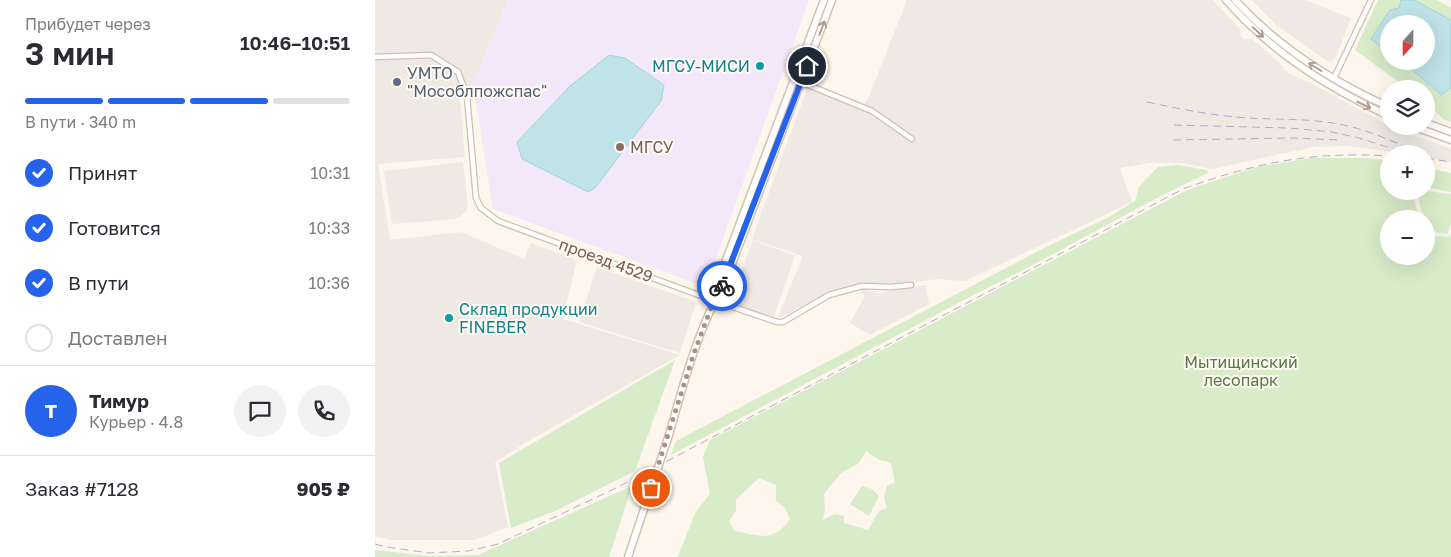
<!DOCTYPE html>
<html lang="ru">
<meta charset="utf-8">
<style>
body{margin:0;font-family:"Golos Text",sans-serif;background:#f2f2f3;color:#2b2b33;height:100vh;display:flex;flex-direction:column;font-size:19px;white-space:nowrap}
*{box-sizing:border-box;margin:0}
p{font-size:16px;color:#7c7c81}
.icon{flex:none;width:28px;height:28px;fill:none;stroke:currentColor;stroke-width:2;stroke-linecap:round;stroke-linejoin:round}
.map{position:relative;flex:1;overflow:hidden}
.panel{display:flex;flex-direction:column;background:#fff;width:375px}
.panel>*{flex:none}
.needle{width:32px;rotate:201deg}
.fabs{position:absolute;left:1005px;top:15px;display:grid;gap:10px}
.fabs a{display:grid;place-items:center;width:55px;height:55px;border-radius:50%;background:#fff;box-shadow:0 5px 20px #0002;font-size:25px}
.pin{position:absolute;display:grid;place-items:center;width:42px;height:42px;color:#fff;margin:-21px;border:2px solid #fff;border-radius:50%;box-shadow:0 1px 5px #0007}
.courier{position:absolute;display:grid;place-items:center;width:50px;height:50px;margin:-25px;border:4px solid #2563eb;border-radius:50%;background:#fff;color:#222;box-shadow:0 1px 6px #0007}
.headline em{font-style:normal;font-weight:600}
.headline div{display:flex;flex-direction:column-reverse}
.headline{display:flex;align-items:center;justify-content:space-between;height:85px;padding:0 25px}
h1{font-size:32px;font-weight:600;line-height:38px}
.bar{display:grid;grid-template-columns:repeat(4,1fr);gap:8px 5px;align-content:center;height:60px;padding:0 25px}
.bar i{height:6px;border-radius:4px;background:#e1e1e2}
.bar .on{background:#2563eb}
.bar p{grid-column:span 4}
.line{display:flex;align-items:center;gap:12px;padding:0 25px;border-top:1px solid #e1e1e2}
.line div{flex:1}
.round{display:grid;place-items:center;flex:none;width:52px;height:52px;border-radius:26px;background:#f2f2f3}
ol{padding:0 25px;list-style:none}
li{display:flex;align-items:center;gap:15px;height:55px}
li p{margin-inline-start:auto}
li .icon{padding:5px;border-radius:50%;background:#2563eb;color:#fff;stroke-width:4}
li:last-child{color:#7c7c81}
li i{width:28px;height:28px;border:2px solid #e1e1e2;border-radius:50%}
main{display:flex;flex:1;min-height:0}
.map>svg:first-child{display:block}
.industrial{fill:#efe9e4}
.education{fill:#f3e8fa}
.green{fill:#d8ecc9;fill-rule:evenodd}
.water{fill:#bfe3e8;stroke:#a5d3da}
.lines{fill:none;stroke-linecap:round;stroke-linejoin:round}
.minor-casing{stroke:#d1beb0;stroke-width:7}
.secondary-casing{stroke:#d6c0b0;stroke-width:9}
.minor{stroke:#fff;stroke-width:4.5}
.secondary{stroke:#fff;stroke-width:6}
.rail{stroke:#b9a8c9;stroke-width:1;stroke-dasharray:8 5;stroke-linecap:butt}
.secondary-bridge-casing{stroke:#d6c0b0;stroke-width:9;stroke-linecap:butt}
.secondary-bridge{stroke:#fff;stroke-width:6}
.oneway{stroke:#af9d94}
.done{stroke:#a89285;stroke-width:5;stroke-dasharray:0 9}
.route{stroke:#2563eb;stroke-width:6}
.culture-dot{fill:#0f9aa8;stroke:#fffaf3;stroke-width:2}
.service-dot{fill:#5c6f8a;stroke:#fffaf3;stroke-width:2}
.education-dot{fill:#8d6e63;stroke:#fffaf3;stroke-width:2}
.labels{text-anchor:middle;stroke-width:4;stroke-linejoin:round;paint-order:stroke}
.culture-label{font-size:16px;fill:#0d838f;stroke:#fffaf3;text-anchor:end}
.service-label{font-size:16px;fill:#4e5e75;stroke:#fffaf3;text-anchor:start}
.education-label{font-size:16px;fill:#785e54;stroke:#fffaf3;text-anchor:start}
.street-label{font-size:16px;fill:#7a5c4d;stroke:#fffaf3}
.park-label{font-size:16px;fill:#537a41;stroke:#fffaf3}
</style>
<main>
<section class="panel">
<div class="headline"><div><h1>3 мин</h1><p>Прибудет через</p></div><em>10:46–10:51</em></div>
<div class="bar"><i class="on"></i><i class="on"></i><i class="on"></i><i></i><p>В пути · 340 m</p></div>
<ol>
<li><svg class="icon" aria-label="check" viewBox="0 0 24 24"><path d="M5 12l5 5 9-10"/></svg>Принят<p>10:31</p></li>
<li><svg class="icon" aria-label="check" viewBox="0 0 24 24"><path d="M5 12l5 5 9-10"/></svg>Готовится<p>10:33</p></li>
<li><svg class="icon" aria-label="check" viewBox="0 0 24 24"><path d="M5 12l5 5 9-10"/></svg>В пути<p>10:36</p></li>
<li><i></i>Доставлен</li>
</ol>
<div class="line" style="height:90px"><b class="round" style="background:#2563eb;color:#fff">Т</b><div><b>Тимур</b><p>Курьер · 4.8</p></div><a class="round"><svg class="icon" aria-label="chat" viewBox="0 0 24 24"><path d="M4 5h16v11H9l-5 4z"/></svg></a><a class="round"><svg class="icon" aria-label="phone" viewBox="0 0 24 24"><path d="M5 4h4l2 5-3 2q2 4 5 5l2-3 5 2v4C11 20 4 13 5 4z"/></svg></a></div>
<div class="line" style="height:65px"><div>Заказ #7128</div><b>905 ₽</b></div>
</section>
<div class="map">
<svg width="1076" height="557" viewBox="0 0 1076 557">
<rect width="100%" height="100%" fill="#fdf6ec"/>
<path class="industrial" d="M0,0H133L98,85L84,88L90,157L3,164L15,240L86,232L149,259L156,243L202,260L188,319L305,355L155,440L120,462L133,527L100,540H16L0,536Z
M532,0H838L865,29L866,36L869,39H877L908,66L909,70L914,74L934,82L1014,126L1076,149V162L1051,157V154H1031L973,146L938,147L837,169L808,163H775L745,168L757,202L590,281L562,279L514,286L483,284L447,297L402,319L428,256L377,239L432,89L486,109L493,99Z
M877,0H930L976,18L961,57L957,61H952L901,25Z
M88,162L93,205L92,210L86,216L79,219L17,224L9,171Z
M378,240L420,256L398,319L354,304Z
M222,267L321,302L305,353L204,322Z
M551,285L554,304L495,335L475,323L490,296L485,292L488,289L505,293Z"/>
<path class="education" d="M133,0H434L333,280L323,284L118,209L98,85Z"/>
<path class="green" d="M1003,0H1026L1024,8L1015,10L1009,51L1014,53V61H1027L1065,95L1076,88V122L1068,119L1051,102V89H1033L980,50Z
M1039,0H1062L1076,8V20Z
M937,158H994L1014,161V191H1037L1042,211L1047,219H1014V256H1051V226L1058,236L1074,237L1076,234V557H303L320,513L335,494L328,457L335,440L812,190L881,167ZM491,451L504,460L511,461L516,464L520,482L512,486L509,498L512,508L504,511L493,530L469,523V516L459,514L448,520L450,510L449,494L466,473L484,463ZM384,478L401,485V501L410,508L415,519C397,544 385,535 359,531L354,521L361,511V499Z
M803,165L832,170L833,173C755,209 682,255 604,292L296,455L301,441L671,247L734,217L760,201L764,187L783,167Z
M1051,168L1076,173V192L1051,187Z
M1042,191H1051L1076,194V224L1072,234L1060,232L1046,210Z
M300,360L260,471L180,511L136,528L124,463Z
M257,486L234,557H0V550L54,556L103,555Z
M487,486L497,489L504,496L494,516L475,504Z"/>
<path class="water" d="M1026,0H1039L1076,20V88L1066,95L1027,61H1051V24H1014V53L996,39L1015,10L1024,8Z
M234,55L250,58L289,85L286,101L220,188L213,192L147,159L142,142L195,86Z"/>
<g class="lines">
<g class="minor-casing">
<path id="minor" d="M0,57L56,55L83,72L92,96L101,198L106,208L123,221L329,297L402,322H408L454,295L487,286L516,287L536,285
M959,78L996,0
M426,82L497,111L537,139"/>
</g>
<g class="secondary-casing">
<path id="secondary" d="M851,0C897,52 951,87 1014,116
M860,0C903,47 956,81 1014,107
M1051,123L1076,132
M1037,126L1076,140
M340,294L343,281L449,0
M294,435C309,382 323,328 351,280L457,0
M253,557L276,488"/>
</g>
<use href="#minor" class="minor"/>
<use href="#secondary" class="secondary"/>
<path class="rail" d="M772,102C805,109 839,116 874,118C907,120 940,118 973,126C999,132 1023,144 1048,154
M799,125L914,128L957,132L984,138L1031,153
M798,140L917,138L965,140
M1051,158L1076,162
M0,544L12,547L54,553L93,551L123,544L241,488L808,189C879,163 938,151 1014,156"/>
<g class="secondary-bridge-casing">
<path id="secondary-bridge" d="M276,488L294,435"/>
</g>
<use href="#secondary-bridge" class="secondary-bridge"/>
</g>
<defs><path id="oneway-shaft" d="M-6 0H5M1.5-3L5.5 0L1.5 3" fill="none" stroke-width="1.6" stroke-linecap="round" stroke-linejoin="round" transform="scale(1.25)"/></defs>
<g class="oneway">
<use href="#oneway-shaft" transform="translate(447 28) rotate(-69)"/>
<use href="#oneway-shaft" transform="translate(883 32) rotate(43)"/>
<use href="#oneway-shaft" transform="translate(940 67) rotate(-148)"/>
<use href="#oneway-shaft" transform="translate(989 105) rotate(26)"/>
</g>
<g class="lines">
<path class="done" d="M276,488L319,353L339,300L347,286"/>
<path class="route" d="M347,286L432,66"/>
</g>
<g class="culture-dot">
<circle cx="385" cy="66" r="5"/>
<circle cx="74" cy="318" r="5"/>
</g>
<circle class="service-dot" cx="22" cy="82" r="5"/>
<circle class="education-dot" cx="245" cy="147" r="5"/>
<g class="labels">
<g class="culture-label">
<text x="375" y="72">МГСУ-МИСИ</text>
<text x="84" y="315" text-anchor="start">Склад продукции<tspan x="84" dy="18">FINEBER</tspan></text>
</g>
<g class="service-label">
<text x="32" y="79">УМТО<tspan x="32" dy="18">"Мособлпожспас"</tspan></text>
</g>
<g class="education-label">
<text x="255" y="153">МГСУ</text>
</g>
<g class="street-label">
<text transform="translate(231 260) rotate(20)" y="6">проезд 4529</text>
</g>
<g class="park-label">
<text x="866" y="368">Мытищинский<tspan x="866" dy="18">лесопарк</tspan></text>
</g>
</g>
</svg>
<div class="fabs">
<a><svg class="needle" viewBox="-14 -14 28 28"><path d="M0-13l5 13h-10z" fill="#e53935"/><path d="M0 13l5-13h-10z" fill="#7c7c81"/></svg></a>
<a><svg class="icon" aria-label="layers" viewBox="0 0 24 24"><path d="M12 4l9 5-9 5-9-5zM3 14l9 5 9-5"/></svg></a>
<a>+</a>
<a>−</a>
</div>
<div class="pin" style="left:276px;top:488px;background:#ea580c"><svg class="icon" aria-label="bag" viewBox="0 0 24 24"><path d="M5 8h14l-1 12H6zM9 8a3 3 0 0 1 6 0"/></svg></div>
<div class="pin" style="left:432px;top:66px;background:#1f2937"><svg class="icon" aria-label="home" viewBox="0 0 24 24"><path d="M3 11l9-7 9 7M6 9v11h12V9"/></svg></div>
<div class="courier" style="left:347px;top:286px"><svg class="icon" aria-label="bike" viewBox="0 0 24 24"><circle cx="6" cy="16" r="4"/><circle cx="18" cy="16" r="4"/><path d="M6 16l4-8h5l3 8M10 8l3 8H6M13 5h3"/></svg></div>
</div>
</main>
